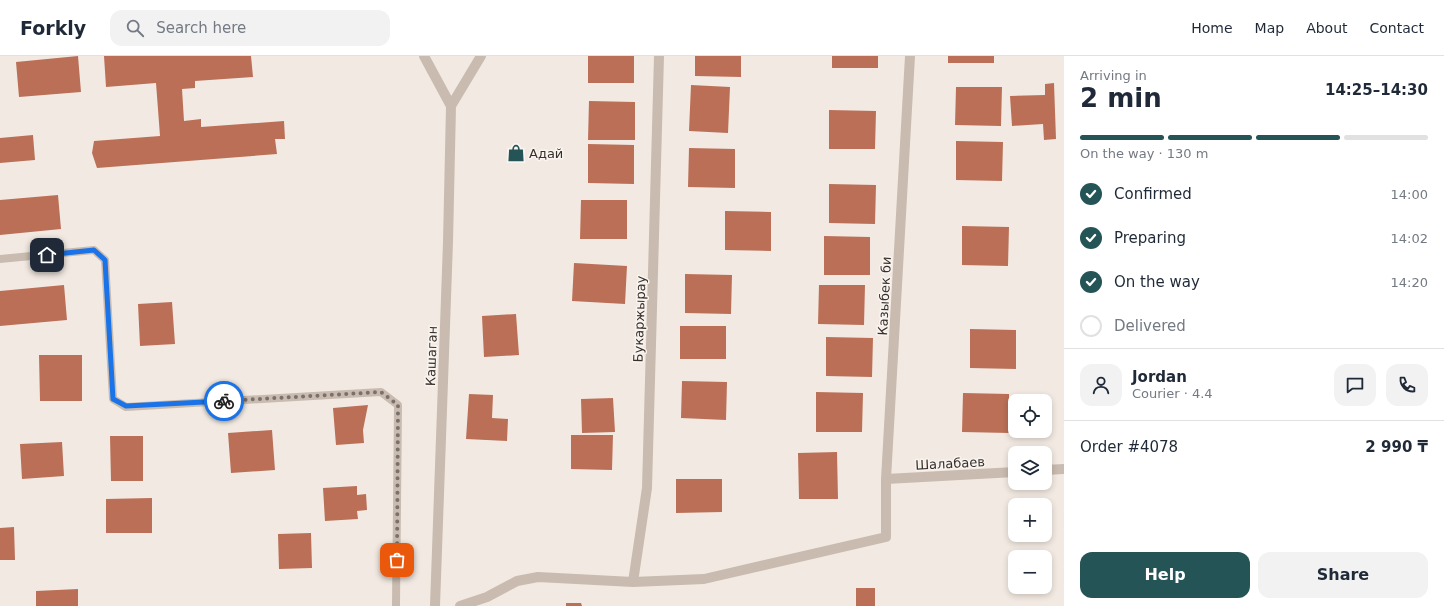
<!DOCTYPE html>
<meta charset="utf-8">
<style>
body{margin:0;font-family:"DejaVu Sans",sans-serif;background:#f2f2f3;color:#1f2937;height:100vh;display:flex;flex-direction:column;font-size:15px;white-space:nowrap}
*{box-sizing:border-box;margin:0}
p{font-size:13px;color:#747a83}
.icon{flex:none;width:22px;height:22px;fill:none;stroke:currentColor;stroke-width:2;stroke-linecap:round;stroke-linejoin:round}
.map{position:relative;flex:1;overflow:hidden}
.side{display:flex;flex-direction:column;background:#fff;width:380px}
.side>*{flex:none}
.fabs{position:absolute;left:1008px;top:338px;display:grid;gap:8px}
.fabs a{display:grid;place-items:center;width:44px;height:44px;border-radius:8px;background:#fff;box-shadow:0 2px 6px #0003;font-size:20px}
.pin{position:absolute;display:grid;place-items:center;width:34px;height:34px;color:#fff;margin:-17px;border-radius:8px;box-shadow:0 2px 6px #0006}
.courier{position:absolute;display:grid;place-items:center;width:40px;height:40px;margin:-20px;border:3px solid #1a73e8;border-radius:50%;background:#fff;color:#222;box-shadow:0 1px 5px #0007}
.overview em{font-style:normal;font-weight:700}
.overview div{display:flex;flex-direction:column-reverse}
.overview{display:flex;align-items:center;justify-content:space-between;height:68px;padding:0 16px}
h1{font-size:26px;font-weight:700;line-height:30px}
.bar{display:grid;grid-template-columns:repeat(4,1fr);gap:6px 4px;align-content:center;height:48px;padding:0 16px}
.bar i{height:5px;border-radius:3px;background:#e0e1e3}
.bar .active{background:#255457}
.bar p{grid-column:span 4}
.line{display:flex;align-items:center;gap:10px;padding:0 16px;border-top:1px solid #e0e1e3}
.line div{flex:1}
.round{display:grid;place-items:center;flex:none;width:42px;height:42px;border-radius:12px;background:#f2f2f3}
ol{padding:0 16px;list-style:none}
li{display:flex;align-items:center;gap:12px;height:44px}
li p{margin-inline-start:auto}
li .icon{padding:4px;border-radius:50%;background:#255457;color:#fff;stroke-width:4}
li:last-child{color:#747a83}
li i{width:22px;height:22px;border:2px solid #e0e1e3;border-radius:50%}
.primary-button{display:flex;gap:8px;margin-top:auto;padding:8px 16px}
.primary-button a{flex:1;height:46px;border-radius:12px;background:#255457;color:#fff;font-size:16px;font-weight:700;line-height:46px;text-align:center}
.primary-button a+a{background:#f2f2f3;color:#1f2937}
header{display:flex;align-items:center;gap:24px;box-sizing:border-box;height:56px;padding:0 20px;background:#fff;border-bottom:1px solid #e0e1e3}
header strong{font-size:19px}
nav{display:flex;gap:22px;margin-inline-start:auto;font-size:14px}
.search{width:280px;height:36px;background:#f2f2f3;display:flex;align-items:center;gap:10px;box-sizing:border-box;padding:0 14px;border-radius:12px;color:#747a83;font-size:15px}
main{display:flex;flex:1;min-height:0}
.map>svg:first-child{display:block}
.building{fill:#bb6f57}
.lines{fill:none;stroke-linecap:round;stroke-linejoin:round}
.service{stroke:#c9bbaf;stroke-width:8}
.minor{stroke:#c9bbaf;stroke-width:10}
.tertiary{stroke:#c9bbaf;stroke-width:10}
.done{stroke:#7a716c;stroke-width:4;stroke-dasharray:0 7.2}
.route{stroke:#1a73e8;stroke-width:5}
.labels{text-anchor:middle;stroke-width:3;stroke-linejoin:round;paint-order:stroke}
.poi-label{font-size:13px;fill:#39302c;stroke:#f9f4ef;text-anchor:start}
.street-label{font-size:13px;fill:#39302c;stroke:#f9f4ef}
</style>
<header>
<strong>Forkly</strong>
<div class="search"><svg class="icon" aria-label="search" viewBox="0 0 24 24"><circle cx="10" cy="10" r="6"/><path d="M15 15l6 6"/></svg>Search here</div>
<nav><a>Home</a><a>Map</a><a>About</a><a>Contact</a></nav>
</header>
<main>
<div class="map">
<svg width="1064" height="550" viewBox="0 0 1064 550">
<rect width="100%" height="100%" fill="#f2eae2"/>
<path class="building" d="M78,0L81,36L19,41L16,6Z
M104,0H251L253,21L195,25V32L182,33L184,65L201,63V71L284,65L285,83H275L277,98L97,112L92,97L94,85L160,80L156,27L106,31Z
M588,0H634V27H588Z
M695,0H741V21L695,20Z
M832,0H878V12H832Z
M948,0H994V7H948Z
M1054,27L1056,83L1044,84L1043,68L1012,70L1010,40L1045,39V28Z
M691,29L730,31L728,77L689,75Z
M956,31H1002L1001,70L955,69Z
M589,45L635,46V84H588Z
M829,54L876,55L875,93H829Z
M33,79L35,104L0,107V82Z
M956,85L1003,86L1002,125L956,124Z
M588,88L634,89V128L588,127Z
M689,92L735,93V132L688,131Z
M829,128L876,129L875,168L829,167Z
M58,139L61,173L0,179V144Z
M581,144H627V183H580Z
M725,155L771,156V195L725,194Z
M962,170L1009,171L1008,210L962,209Z
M824,180L870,181V219H824Z
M574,207L627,210L625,248L572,245Z
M685,218L732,219L731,258L685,257Z
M64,229L67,264L0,270V235Z
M819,229H865L864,269L818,268Z
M172,246L175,288L140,290L138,248Z
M516,258L519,299L484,301L482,260Z
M680,270H726V303H680Z
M970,273L1016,274V313L970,312Z
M826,281L873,282L872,321L826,320Z
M39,299H82V345H40Z
M682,325L727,326L726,364L681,362Z
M816,336L863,337L862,376H816Z
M963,337L1009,338V377L962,376Z
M469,338L493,339L492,362L508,363L507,385L466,383Z
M613,342L615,376L582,377L581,343Z
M368,349L363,374L364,387L336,389L333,352Z
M272,374L275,414L231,417L228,377Z
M571,379H613L612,414L571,413Z
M110,380H143V425H111Z
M62,386L64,420L22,423L20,388Z
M837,396L838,443H799L798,397Z
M676,423H722V456L676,457Z
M357,430V439L366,438L367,454L357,455L358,463L325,465L323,432Z
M152,442V477H106V443Z
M14,471L15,504H0V472Z
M311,477L312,512L279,513L278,478Z
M856,532H875V550H856Z
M78,533V550H36V535Z
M566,547H581L582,550H566Z"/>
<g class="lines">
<path class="service" d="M0,203L94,194L105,204L113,343L126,351L381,336L398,349L396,550"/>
<path class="minor" d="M1045,414L1064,413
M886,423L1015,416
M633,526L647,432L659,0
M460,550L487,541L517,525L538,521L633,526L704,523L886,481V423L910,0"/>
<path class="tertiary" d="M424,0L451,50L448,186L435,550
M451,50L481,0"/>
</g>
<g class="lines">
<path class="done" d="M224,345L381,336L398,349L397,504"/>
<path class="route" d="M47,199L94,194L105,204L113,343L126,350L224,345"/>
</g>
<defs>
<g id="shop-bare" transform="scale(1.38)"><path d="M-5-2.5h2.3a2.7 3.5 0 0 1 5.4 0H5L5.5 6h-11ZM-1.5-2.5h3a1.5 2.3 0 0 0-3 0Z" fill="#255457" stroke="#f9f4ef" stroke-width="2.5" paint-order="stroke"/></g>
</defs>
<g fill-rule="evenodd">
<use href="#shop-bare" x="516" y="97"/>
</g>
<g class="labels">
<g class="poi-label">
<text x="529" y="102">Адай</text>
</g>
<g class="street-label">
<text transform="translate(884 240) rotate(-87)" y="5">Казыбек би</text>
<text transform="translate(639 263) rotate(-88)" y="5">Букаржырау</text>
<text transform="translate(431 300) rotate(-88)" y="5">Кашаган</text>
<text transform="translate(950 407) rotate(-3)" y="5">Шалабаев</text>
</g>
</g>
</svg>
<div class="fabs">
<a><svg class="icon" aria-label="locate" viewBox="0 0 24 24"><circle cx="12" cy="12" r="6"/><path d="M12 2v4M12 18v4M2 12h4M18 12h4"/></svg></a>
<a><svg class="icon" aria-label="layers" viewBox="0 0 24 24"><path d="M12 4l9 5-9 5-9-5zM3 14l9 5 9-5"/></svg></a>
<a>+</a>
<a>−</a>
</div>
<div class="pin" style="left:397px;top:504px;background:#ea580c"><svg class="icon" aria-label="bag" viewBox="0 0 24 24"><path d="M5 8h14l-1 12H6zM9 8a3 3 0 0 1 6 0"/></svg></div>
<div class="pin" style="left:47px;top:199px;background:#1f2937"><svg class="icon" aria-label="home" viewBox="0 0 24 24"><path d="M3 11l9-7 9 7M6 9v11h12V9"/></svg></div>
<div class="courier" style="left:224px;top:345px"><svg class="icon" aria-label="bike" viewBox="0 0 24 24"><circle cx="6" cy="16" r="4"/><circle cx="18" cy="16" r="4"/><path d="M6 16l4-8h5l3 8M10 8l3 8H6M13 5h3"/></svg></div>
</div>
<section class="side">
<div class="overview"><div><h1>2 min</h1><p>Arriving in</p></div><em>14:25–14:30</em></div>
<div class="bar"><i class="active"></i><i class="active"></i><i class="active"></i><i></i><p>On the way · 130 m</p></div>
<ol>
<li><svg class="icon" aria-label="check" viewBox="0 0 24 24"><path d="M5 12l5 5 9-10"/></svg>Confirmed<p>14:00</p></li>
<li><svg class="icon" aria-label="check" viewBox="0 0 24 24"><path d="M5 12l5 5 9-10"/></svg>Preparing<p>14:02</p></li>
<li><svg class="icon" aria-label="check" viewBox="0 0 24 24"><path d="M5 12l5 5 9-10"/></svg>On the way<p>14:20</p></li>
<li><i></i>Delivered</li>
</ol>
<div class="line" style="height:72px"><a class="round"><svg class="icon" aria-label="person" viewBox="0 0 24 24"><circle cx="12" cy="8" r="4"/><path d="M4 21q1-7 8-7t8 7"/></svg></a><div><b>Jordan</b><p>Courier · 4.4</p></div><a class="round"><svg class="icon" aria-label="chat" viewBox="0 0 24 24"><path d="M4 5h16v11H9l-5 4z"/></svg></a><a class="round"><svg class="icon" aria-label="phone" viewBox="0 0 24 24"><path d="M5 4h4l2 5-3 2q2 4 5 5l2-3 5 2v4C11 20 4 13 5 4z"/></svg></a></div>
<div class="line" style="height:52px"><div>Order #4078</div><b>2 990 ₸</b></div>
<div class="primary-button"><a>Help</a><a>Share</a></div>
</section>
</main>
